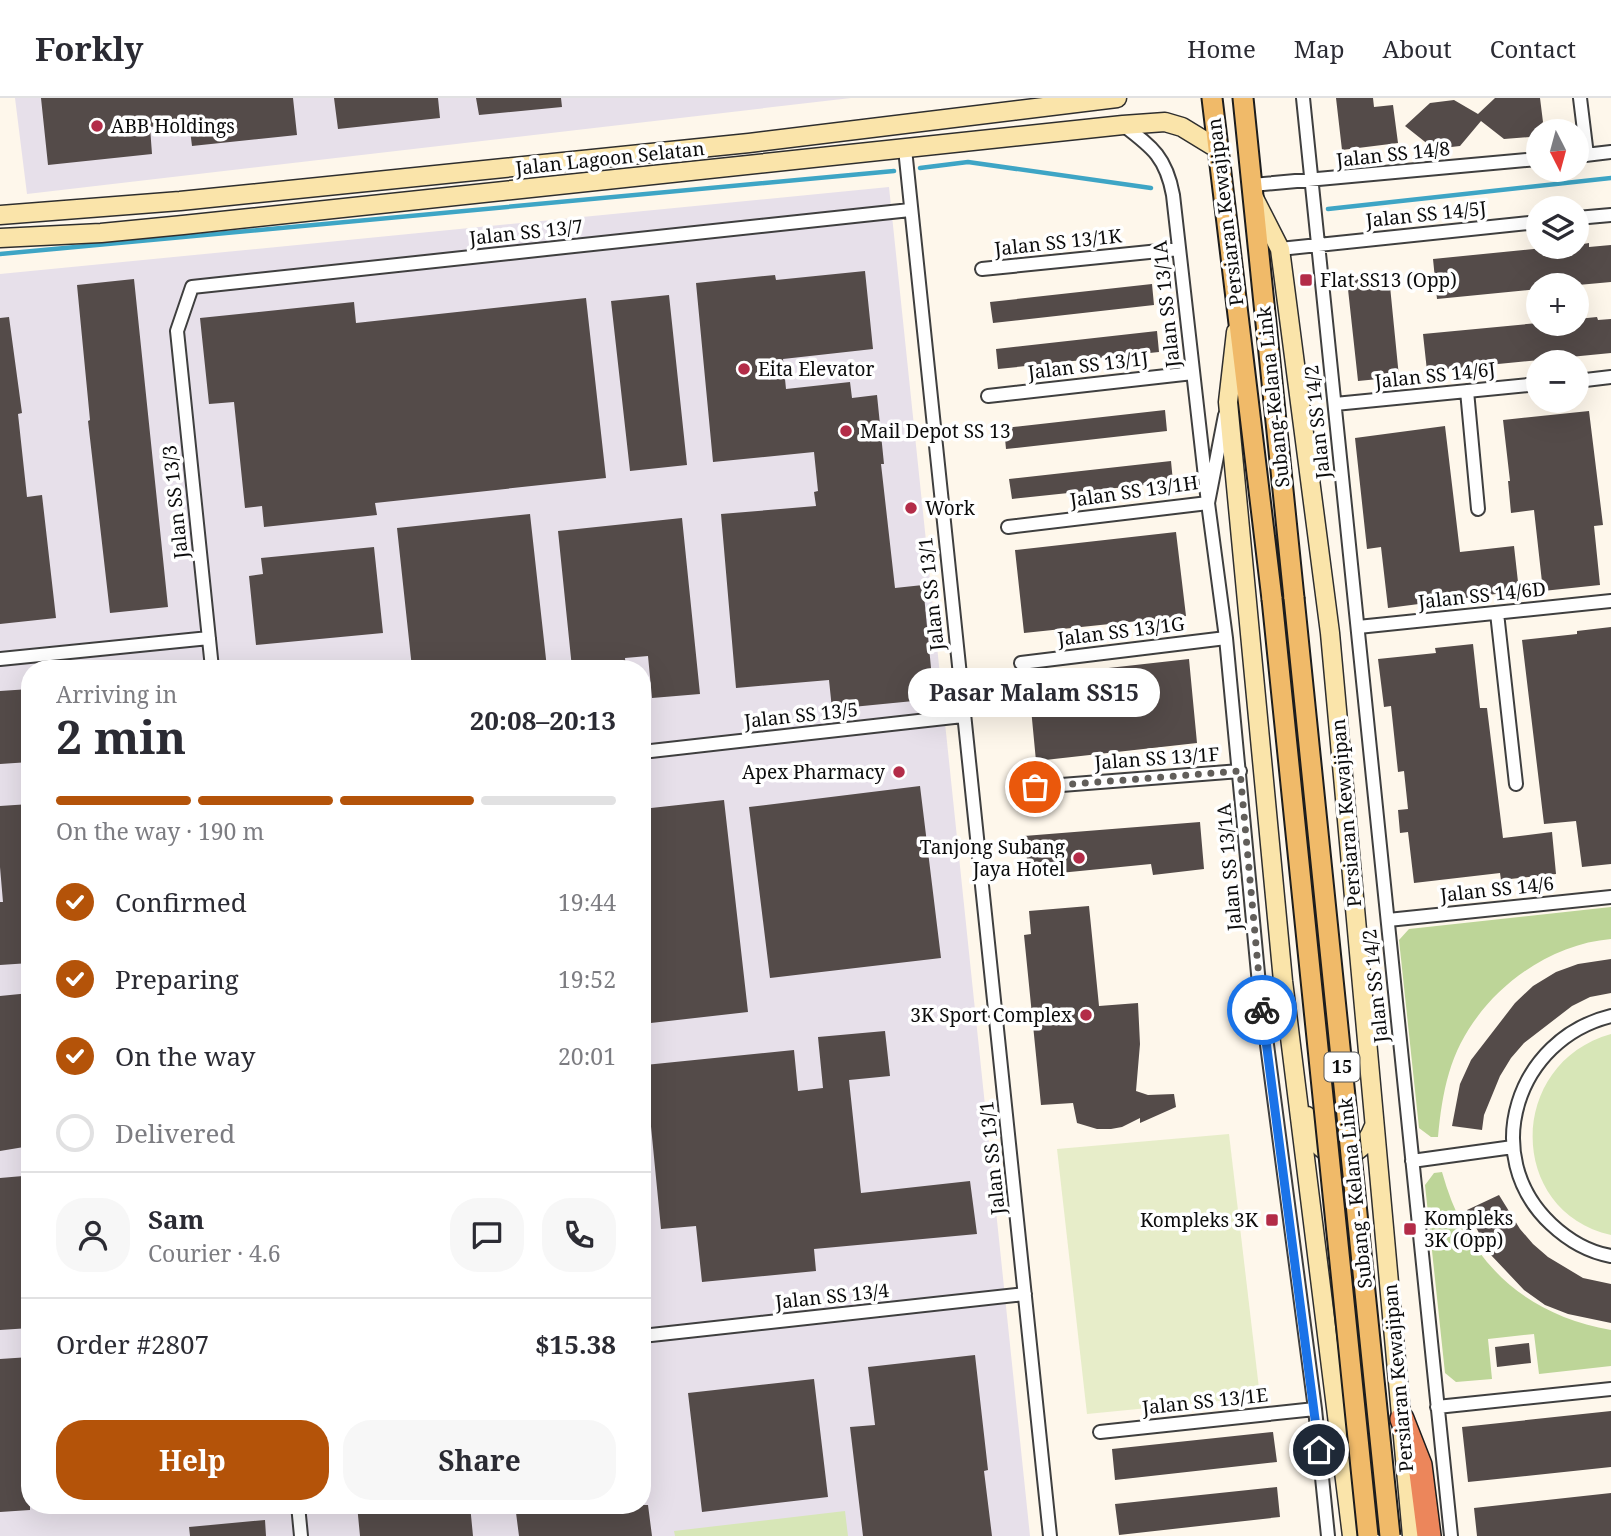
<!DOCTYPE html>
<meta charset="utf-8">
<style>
body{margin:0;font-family:"Noto Serif",serif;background:#f7f7f7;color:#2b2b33;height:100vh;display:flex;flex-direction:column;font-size:26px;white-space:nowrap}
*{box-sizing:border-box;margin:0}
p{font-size:23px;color:#7c7c81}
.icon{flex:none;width:38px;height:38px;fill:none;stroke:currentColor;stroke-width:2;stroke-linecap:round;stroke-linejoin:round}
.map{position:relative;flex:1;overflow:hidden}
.panel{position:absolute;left:21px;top:562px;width:630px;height:854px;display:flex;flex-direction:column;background:#fff;border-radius:28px;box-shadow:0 7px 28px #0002}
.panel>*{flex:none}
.needle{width:46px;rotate:174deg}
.buttons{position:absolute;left:1526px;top:21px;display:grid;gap:14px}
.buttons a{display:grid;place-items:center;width:63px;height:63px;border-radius:50%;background:#fff;box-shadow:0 7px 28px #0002;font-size:35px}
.pin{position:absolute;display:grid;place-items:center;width:60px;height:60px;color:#fff;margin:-30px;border:4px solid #fff;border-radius:50%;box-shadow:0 2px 7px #0007}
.courier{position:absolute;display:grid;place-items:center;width:70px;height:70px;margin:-35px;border:5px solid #1a73e8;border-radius:50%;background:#fff;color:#222;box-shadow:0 2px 9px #0007}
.bubble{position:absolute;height:49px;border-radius:24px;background:#fff;box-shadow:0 7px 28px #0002;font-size:23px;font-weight:700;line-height:49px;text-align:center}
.overview em{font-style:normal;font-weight:700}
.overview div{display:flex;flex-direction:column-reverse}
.overview{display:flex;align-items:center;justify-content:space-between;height:119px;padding:0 35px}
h1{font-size:46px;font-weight:700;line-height:52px}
.bar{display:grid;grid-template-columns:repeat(4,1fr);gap:10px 7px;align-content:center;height:84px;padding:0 35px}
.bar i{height:9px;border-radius:5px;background:#e1e1e2}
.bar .selected{background:#b45309}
.bar p{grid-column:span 4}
.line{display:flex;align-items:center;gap:18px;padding:0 35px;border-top:2px solid #e1e1e2}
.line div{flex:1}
.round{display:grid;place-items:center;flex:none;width:74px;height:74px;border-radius:28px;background:#f7f7f7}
ol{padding:0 35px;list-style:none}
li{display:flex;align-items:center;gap:21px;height:77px}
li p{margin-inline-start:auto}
li .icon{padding:7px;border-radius:50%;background:#b45309;color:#fff;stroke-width:4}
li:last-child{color:#7c7c81}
li i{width:38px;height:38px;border:4px solid #e1e1e2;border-radius:50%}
.cta{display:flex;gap:14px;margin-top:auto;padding:14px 35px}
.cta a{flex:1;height:80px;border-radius:28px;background:#b45309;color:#fff;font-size:28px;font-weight:700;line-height:80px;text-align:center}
.cta a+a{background:#f7f7f7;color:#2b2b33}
header{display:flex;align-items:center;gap:42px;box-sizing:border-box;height:98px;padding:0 35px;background:#fff;border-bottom:2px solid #e1e1e2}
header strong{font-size:33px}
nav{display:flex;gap:38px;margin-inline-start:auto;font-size:24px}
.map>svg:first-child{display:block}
.industrial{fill:#e7e0ea;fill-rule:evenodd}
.green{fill:#d7e6b7}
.forest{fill:#bdd598}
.pitch{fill:#e7edc9}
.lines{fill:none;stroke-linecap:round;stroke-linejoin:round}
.stream{stroke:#3ea5c5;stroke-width:4.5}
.building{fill:#544b49}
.minor-casing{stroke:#3f3f3f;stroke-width:16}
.secondary-casing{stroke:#2e2e2e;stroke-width:21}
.primary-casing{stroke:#1d1d1d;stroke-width:23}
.motorway-casing{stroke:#1d1d1d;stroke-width:26}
.minor{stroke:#fff;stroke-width:12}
.secondary{stroke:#fae4aa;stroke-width:18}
.primary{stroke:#f0ba69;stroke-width:19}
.motorway{stroke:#ec865b;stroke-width:23}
.primary-bridge-casing{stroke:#1d1d1d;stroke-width:23;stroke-linecap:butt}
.primary-bridge{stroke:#f0ba69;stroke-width:19}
.done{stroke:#615e5a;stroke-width:7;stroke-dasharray:0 12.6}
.route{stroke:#1a73e8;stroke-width:9}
.poi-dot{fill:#b32c48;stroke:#fff;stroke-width:2.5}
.labels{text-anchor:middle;stroke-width:7;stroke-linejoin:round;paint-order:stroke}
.shield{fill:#fff;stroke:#555;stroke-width:2}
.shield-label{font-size:18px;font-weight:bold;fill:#0c0c0c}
.poi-label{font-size:19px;fill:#0c0c0c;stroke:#fff;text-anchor:start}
.street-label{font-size:19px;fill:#0c0c0c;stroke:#fff}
</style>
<header>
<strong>Forkly</strong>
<nav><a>Home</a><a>Map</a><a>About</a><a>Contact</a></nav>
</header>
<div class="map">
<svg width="1611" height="1438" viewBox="0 0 1611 1438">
<rect width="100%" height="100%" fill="#fef7eb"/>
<path class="industrial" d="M15,0H851L27,96Z
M889,89L1030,1438H0V176ZM30,570H642V1407H30Z"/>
<path class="green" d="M1611,936V1137C1506,1113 1507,965 1611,936Z
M845,1413L848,1438H675L674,1433Z"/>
<path class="forest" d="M1611,809V841C1539,847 1469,905 1449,975C1443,995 1440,1017 1438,1039H1431L1419,1030L1399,842L1409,831Z
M1442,1074C1466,1161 1521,1216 1611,1232V1268L1539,1276L1534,1236L1488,1241L1492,1281L1456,1284L1445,1275L1425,1087L1434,1075Z"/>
<path class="pitch" d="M1229,1036L1260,1299L1087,1316L1057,1051Z"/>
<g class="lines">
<path class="stream" d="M920,70L968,64L1151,90
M1328,111L1611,80
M0,156L894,73"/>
</g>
<path class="building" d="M41,0H293L297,37L192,48L189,24L150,29L152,56L48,67Z
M334,0H438L440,20L338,31Z
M476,0H561L562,9L479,17Z
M1336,0H1373L1374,9L1393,7L1398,45L1342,52Z
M1495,0H1540L1543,24L1530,39L1504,41L1481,23L1460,48L1434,51L1405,28L1430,5L1454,2L1478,16Z
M1589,145V149L1611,147V184L1578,187H1538V191L1437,201L1433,161L1553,149H1577V147Z
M865,173L873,251L783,261L786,291L850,284L852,300L877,297L884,366H881L895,490L923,487L934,601L832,611L829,582L736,590L721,416L816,408L814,394L818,393L814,354L713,364L696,185L775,177L776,182Z
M1389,178L1399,279L1358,283L1347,182Z
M134,181L168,509L110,515L88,323L90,322L77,187Z
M1152,186L1154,207L993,225L990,204Z
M669,197L687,367L630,373L611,203Z
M586,200L606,380L375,405L377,417L264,429L262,408L245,410L234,304L209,306L200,220L354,204L356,225Z
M9,219L22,315L18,316L27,399L42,397L56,520L0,526V220Z
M1597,219L1598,222L1611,221V255L1427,273L1423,236L1538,225L1577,226V221Z
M1157,233L1159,254L998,271L996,251Z
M1165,312L1167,333L1006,351L1004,330Z
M1589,313L1603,427L1594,428L1600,487L1543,493L1534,412L1511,415L1508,383H1510L1503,322Z
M1445,328L1460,454L1514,448L1519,493L1388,510L1381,449L1367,451L1355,340Z
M1171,363L1173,384L1012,401L1009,381Z
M530,416L547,570H412L397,430Z
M682,420L700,596L652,600L648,558L625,560L626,570H572L558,433Z
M1176,434L1186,518L1024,535L1015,452Z
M374,449L383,535L256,547L249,478L263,476L261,460Z
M1611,529V766L1582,769L1576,723L1544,726L1522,542L1577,536V533Z
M1473,546L1480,610H1487L1503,740L1552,734L1556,776L1501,782L1500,775L1414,785L1408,734L1400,735L1398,712L1408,711L1404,673L1398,674L1391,608L1384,609L1378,561L1436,555L1435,550Z
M1189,561L1197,645L1036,663L1028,579Z
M30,591V664L0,666V593Z
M920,688L941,860L770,880L749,709Z
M724,702L748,914L642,926V711Z
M30,706V865L0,867V804H3L0,769V708Z
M1200,724L1204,771L1153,777L1151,766L1029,778L1024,738Z
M1089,808L1099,908L1138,905L1140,946L1136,993L1148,997L1174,996L1176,1009L1140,1025V1020L1122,1029L1111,1031H1097L1077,1025L1073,1005L1041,1007L1024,837L1031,836L1029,813Z
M1611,861V895L1590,899L1572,908L1524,945L1511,960L1500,978L1484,1017L1482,1032L1452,1028L1460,986L1471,962L1515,905L1533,888L1556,874L1578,866Z
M30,895V1048L0,1053V898Z
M885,933L890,978L849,982L861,1095L970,1083L977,1136L814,1151L816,1173L702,1184L696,1128L661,1131L645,967L794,952L798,993L823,990L818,939Z
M23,1078L30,1152V1230L0,1232V1080Z
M1499,1097L1520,1131L1533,1146L1548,1159L1583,1180L1611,1186V1225L1568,1216L1545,1207L1524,1192L1490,1156L1467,1112Z
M1529,1245L1531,1265L1497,1269L1495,1249Z
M975,1257L988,1372L984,1373L992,1438H863L850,1329L875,1327L868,1269Z
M30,1259V1412L0,1414V1261Z
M814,1281L828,1399L702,1414L688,1295Z
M1611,1313V1369L1468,1384L1462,1329Z
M1273,1334L1277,1364L1115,1382L1112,1351Z
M1277,1389L1280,1419L1119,1437L1115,1406Z
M1611,1395V1438H1477L1474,1410Z
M357,1407H470L473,1438H360Z
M515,1407H648L652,1438H519Z
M265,1422L266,1438H190L189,1429Z"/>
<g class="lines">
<g class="minor-casing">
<path id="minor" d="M1303,0L1451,1438
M1580,0L1587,57
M1123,27C1152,49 1166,59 1173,97L1208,405L1226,540L1259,886L1315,1311L1328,1438
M905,51L1050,1438
M1577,58L1611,54
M1252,87L1538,61
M1577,120L1611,117
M1280,151L1538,124
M982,171L1179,151
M1577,283L1611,279
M1467,293L1478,411
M988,298L1193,275
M1335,306L1538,286
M1008,429L1208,405L1225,317
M1497,515L1516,686
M1358,529L1611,503
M0,561L209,540
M1021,565L1226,540
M212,570L177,233L192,189L910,112
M642,654L963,618
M1036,689L1240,673
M1388,822L1611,799
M1611,918C1517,941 1478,1057 1551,1126C1568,1142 1588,1154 1611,1158
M1412,1063L1513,1049
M642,1238L1025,1196
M1437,1309L1611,1291
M1100,1334L1315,1311
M298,1407L301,1438"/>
</g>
<g class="secondary-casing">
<path id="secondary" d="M1254,100L1280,151L1330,535L1412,1438
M0,117L180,103L749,45L1117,0
M0,140L101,135L183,127L1123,27L1165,24L1182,29L1218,51
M1236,234L1228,304L1283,883L1352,1438
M1307,1018C1310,1029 1314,1045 1324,1052C1348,1069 1366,1049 1374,1028"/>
</g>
<g class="primary-casing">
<path id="primary" d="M1212,0L1272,501
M1243,0L1294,500"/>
</g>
<g class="motorway-casing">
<path id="motorway" d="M1402,1321L1420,1367L1429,1438"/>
</g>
<use href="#minor" class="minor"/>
<use href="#secondary" class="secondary"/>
<use href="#primary" class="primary"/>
<use href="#motorway" class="motorway"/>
<g class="primary-bridge-casing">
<path id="primary-bridge" d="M1294,500L1390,1438
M1272,501L1368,1438"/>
</g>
<use href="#primary-bridge" class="primary-bridge"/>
</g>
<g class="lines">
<path class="done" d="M1035,689L1240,673L1262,912"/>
<path class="route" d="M1262,912L1319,1352"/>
</g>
<g class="poi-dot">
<circle cx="97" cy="28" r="7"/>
<rect x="1299" y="175" width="14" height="14" rx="3.5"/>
<circle cx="744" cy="271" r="7"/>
<circle cx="846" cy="333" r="7"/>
<circle cx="911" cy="410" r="7"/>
<circle cx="899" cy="674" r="7"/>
<circle cx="1079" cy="760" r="7"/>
<circle cx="1086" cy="917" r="7"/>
<rect x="1265" y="1115" width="14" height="14" rx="3.5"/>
<rect x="1403" y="1124" width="14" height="14" rx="3.5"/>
</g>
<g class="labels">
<rect class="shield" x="1324.5" y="954.5" width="35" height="29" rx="5"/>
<g class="shield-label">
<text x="1342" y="975">15</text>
</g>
<g class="poi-label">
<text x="111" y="35">ABB Holdings</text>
<text x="1320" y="189">Flat SS13 (Opp)</text>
<text x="758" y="278">Eita Elevator</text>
<text x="860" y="340">Mail Depot SS 13</text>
<text x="925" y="417">Work</text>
<text x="885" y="681" text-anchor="end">Apex Pharmacy</text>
<text x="1065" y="756" text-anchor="end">Tanjong Subang<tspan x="1065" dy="22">Jaya Hotel</tspan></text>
<text x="1072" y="924" text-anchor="end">3K Sport Complex</text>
<text x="1424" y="1127">Kompleks<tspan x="1424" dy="22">3K (Opp)</tspan></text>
<text x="1258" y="1129" text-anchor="end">Kompleks 3K</text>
</g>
<g class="street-label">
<text transform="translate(1393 56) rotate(-6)" y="7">Jalan SS 14/8</text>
<text transform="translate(610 60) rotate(-6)" y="7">Jalan Lagoon Selatan</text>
<text transform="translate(1225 114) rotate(-97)" y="7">Persiaran Kewajipan</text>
<text transform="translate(1426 116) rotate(-6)" y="7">Jalan SS 14/5J</text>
<text transform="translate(526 134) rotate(-6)" y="7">Jalan SS 13/7</text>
<text transform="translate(1058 144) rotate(-6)" y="7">Jalan SS 13/1K</text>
<text transform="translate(1166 206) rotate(-96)" y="7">Jalan SS 13/1A</text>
<text transform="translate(1088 267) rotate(-7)" y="7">Jalan SS 13/1J</text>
<text transform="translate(1435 277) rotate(-6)" y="7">Jalan SS 14/6J</text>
<text transform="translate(1273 299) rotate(-96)" y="7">Subang-Kelana Link</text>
<text transform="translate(1317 324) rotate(-96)" y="7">Jalan SS 14/2</text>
<text transform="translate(1134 393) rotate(-8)" y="7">Jalan SS 13/1H</text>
<text transform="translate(175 404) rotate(-96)" y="7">Jalan SS 13/3</text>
<text transform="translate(931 496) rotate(-96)" y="7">Jalan SS 13/1</text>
<text transform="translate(1482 497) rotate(-6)" y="7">Jalan SS 14/6D</text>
<text transform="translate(1121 533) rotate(-7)" y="7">Jalan SS 13/1G</text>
<text transform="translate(801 617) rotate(-6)" y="7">Jalan SS 13/5</text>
<text transform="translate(1157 660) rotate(-4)" y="7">Jalan SS 13/1F</text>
<text transform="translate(1346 715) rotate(-95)" y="7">Persiaran Kewajipan</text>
<text transform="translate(1229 769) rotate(-95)" y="7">Jalan SS 13/1A</text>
<text transform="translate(1497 791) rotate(-6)" y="7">Jalan SS 14/6</text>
<text transform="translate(1375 888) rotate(-96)" y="7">Jalan SS 14/2</text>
<text transform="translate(992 1060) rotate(-96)" y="7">Jalan SS 13/1</text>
<text transform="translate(1355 1095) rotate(-96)" y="7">Subang - Kelana Link</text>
<text transform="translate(832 1198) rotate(-6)" y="7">Jalan SS 13/4</text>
<text transform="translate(1398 1280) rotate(-95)" y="7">Persiaran Kewajipan</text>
<text transform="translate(1205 1303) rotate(-6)" y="7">Jalan SS 13/1E</text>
</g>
</g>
</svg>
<div class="buttons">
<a><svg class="needle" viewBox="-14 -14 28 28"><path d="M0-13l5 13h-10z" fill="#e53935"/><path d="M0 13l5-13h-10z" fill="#7c7c81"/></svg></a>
<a><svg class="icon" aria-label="layers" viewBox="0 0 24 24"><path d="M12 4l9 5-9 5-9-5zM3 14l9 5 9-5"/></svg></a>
<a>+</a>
<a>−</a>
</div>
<div class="pin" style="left:1035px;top:689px;background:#ea580c"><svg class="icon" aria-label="bag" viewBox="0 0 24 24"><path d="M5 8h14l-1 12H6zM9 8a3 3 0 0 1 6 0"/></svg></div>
<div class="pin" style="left:1319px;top:1352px;background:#1f2937"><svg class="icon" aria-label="home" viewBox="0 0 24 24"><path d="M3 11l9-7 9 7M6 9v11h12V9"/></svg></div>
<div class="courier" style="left:1262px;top:912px"><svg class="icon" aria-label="bike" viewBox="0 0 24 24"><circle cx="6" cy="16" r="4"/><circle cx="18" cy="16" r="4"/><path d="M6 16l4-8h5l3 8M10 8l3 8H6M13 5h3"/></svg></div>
<div class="bubble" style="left:908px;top:570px;width:252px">Pasar Malam SS15</div>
<section class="panel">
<div class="overview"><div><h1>2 min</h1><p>Arriving in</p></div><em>20:08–20:13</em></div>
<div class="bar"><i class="selected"></i><i class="selected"></i><i class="selected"></i><i></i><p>On the way · 190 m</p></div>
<ol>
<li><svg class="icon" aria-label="check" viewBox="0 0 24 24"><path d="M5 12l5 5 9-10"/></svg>Confirmed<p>19:44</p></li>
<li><svg class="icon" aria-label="check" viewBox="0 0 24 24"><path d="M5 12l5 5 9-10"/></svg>Preparing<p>19:52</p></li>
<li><svg class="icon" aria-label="check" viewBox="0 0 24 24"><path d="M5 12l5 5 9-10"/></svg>On the way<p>20:01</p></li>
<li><i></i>Delivered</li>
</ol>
<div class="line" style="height:126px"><a class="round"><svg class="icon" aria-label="person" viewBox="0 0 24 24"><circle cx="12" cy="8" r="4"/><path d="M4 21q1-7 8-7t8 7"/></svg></a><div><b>Sam</b><p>Courier · 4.6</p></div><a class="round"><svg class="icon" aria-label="chat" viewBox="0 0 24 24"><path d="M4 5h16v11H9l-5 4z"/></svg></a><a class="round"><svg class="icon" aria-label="phone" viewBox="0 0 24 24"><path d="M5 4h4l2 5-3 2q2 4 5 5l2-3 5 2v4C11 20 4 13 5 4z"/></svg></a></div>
<div class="line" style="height:91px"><div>Order #2807</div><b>$15.38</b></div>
<div class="cta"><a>Help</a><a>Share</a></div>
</section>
</div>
